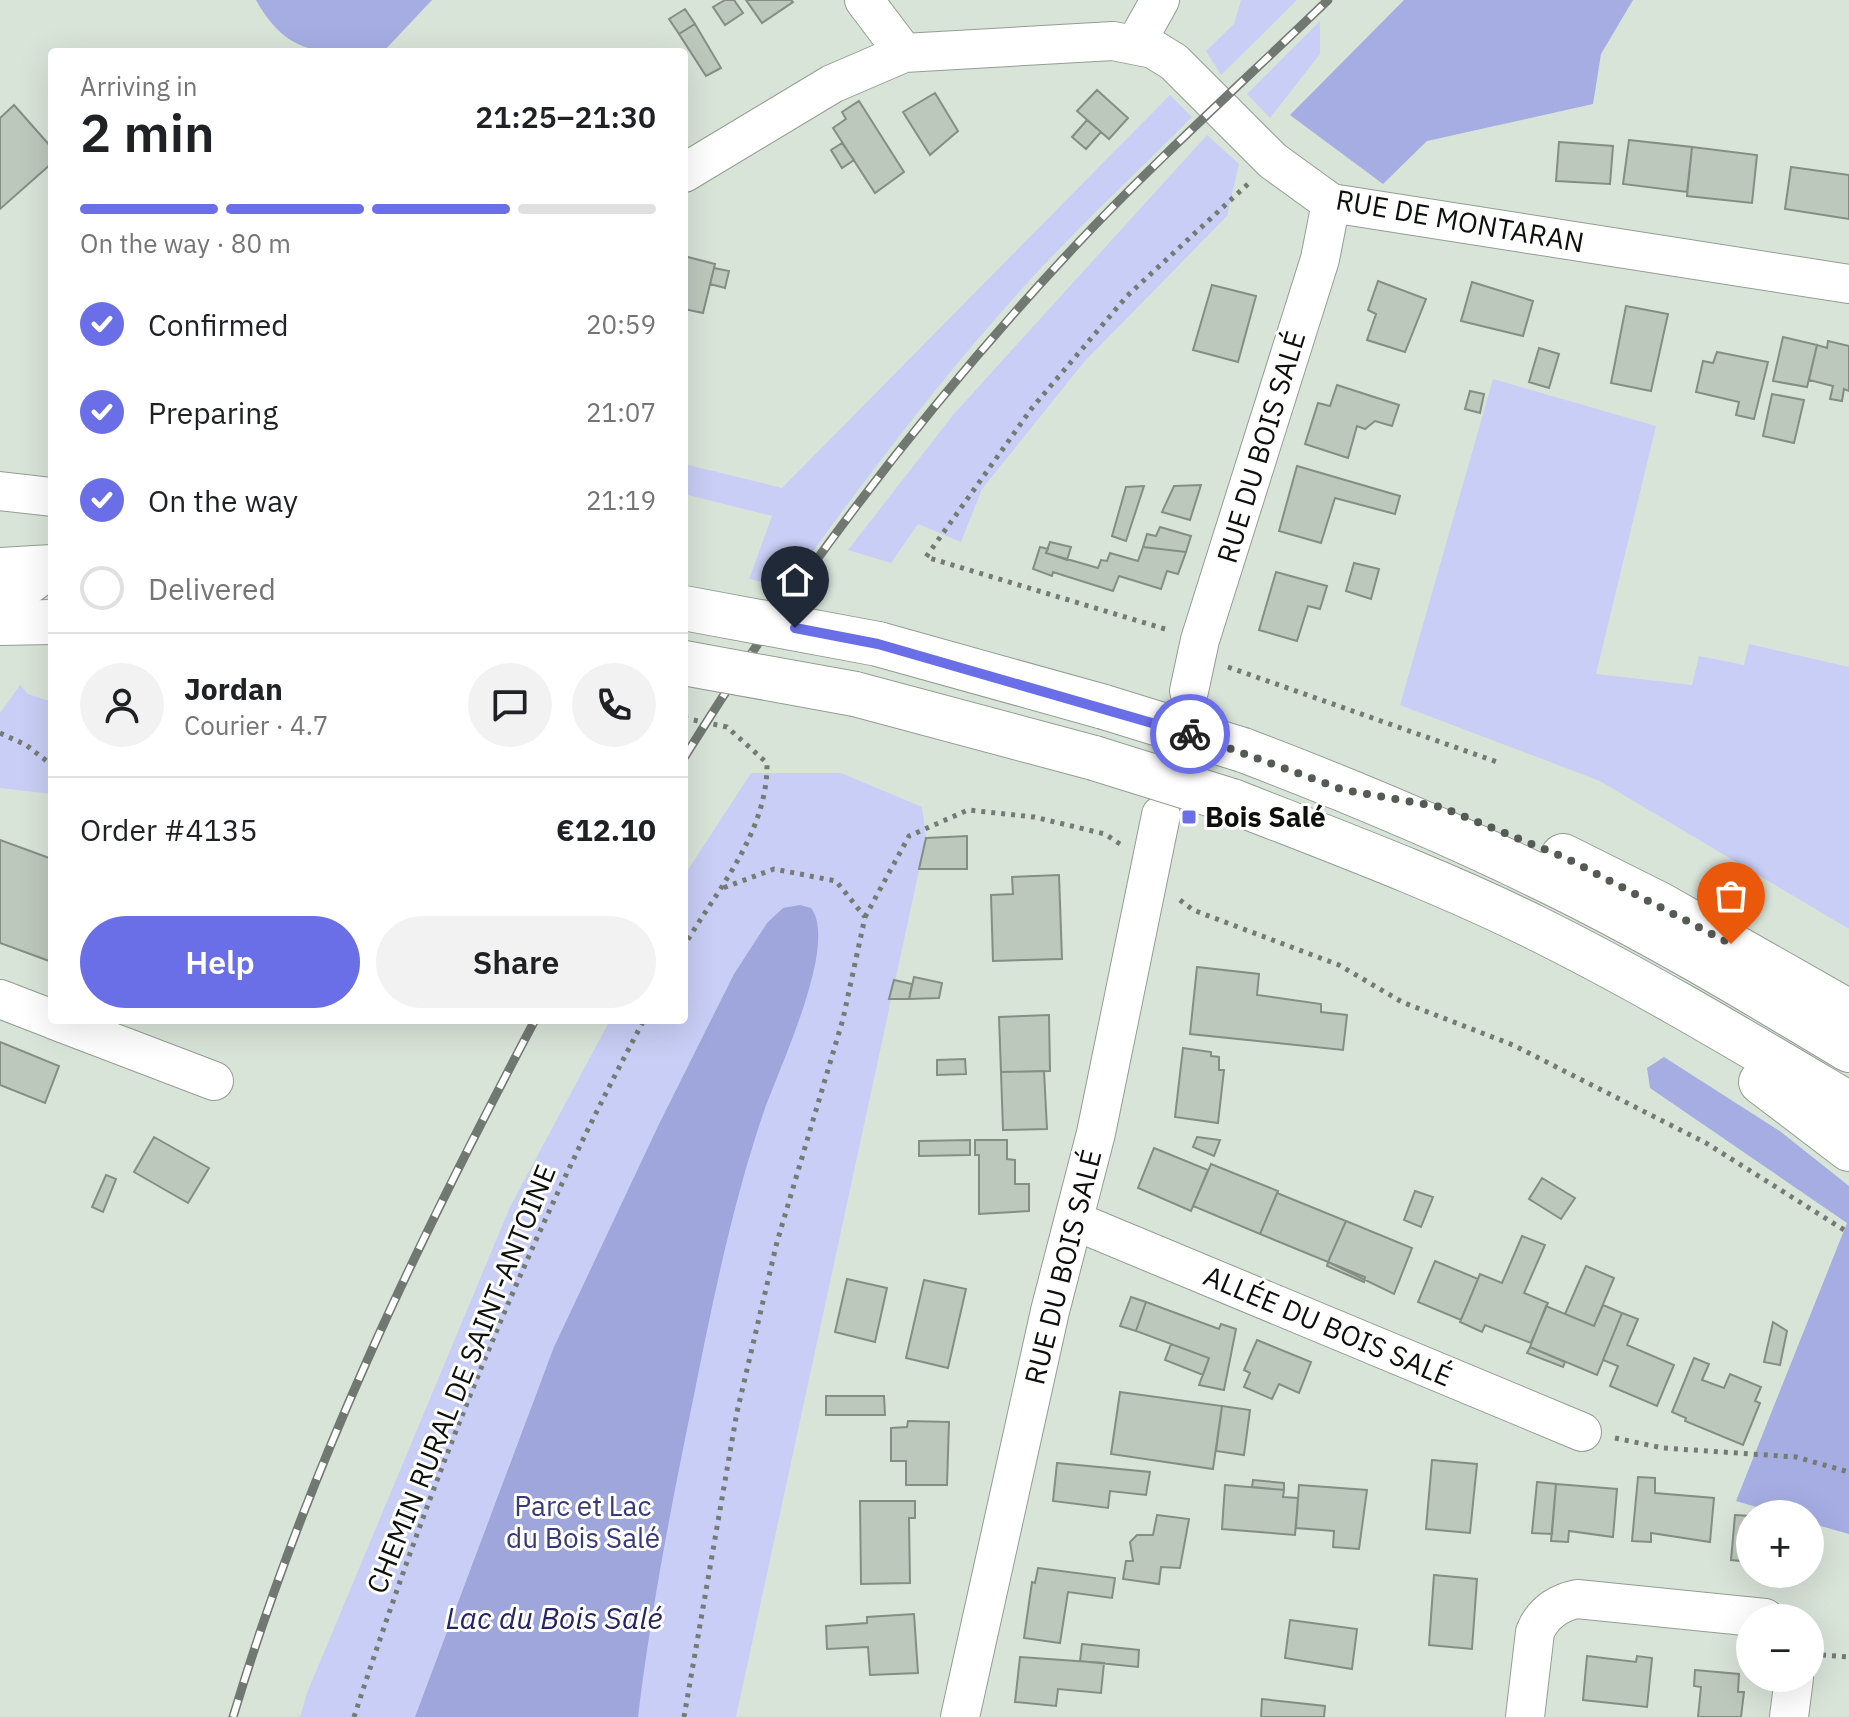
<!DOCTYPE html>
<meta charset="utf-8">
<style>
body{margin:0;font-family:"IBM Plex Sans",sans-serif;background:#f2f2f2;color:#202124;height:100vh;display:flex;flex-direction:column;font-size:30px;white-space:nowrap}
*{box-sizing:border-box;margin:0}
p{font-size:26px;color:#757577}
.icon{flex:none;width:44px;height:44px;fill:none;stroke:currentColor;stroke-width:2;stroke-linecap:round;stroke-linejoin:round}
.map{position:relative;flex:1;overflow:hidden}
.details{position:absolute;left:48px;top:48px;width:640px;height:976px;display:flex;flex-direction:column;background:#fff;border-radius:8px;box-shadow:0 8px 32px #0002}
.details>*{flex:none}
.tools{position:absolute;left:1736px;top:1500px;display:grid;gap:16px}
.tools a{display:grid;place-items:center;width:88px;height:88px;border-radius:50%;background:#fff;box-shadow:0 8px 32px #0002;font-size:40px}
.pin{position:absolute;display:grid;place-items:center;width:68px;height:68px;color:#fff;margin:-82px -34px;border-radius:50% 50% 50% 0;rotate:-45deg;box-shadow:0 0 8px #0007}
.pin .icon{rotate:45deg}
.courier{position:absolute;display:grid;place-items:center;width:80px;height:80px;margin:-40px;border:6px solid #6a6ee7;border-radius:50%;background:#fff;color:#222;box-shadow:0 2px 10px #0007}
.summary em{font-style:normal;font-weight:600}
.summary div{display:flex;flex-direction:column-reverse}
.summary{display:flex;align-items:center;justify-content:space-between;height:136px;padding:0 32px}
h1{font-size:52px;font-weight:600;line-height:60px}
.bar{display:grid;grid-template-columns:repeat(4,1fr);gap:12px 8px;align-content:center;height:96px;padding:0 32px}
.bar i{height:10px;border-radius:6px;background:#e0e0e0}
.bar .current{background:#6a6ee7}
.bar p{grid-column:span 4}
.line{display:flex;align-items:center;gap:20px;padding:0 32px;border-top:2px solid #e0e0e0}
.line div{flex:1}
.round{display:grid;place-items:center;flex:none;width:84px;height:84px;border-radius:42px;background:#f2f2f2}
ol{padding:0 32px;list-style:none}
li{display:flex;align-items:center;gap:24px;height:88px}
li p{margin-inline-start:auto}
li .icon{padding:8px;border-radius:50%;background:#6a6ee7;color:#fff;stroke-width:4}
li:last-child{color:#757577}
li i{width:44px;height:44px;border:4px solid #e0e0e0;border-radius:50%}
.cta{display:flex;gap:16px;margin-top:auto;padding:16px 32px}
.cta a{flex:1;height:92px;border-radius:48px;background:#6a6ee7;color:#fff;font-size:32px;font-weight:600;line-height:92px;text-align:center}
.cta a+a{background:#f2f2f2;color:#202124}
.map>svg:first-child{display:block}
.green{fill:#c8cef5}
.forest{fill:#a5ade3}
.water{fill:#9fa6dc}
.building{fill:#bdc8bd;stroke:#848e84;stroke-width:2}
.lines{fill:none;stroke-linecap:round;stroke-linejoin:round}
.minor-casing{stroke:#939d93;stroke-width:40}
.major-casing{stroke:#939d93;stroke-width:46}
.path{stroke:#747b74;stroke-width:5;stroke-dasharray:4 6;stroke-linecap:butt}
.minor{stroke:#fff;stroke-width:38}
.major{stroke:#fff;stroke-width:44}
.rail-casing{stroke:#717871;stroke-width:9}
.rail{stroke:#fff;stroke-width:6;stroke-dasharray:18;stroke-linecap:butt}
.major-bridge-casing{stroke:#939d93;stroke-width:46;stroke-linecap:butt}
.major-bridge{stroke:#fff;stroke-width:44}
.done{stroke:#545a54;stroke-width:8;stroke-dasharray:0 14.4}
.route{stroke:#6a6ee7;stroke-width:10}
.poi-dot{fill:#6a6ee7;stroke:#fff;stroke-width:3}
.labels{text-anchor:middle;stroke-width:6;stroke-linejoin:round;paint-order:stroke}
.street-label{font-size:28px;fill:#0c0f0c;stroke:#fff}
.poi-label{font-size:28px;font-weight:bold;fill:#0c0f0c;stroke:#fff;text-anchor:start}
.park-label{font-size:28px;fill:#37397a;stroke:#fff}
.water-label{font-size:30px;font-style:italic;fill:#262564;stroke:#fff}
</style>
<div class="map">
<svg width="1849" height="1717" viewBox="0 0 1849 1717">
<rect width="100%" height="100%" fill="#d9e4d9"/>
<path class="green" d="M1241,0H1297L1221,75L1206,51L1234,24Z
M1320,21V54L1270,118L1247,94Z
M1170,95L1192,117C1142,167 1090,216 1041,268C948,368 867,476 787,587L749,579L772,516L684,494V464L782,488Z
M1207,135L1239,164L1227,216L1084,362L982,489L961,542L918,524L891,563L848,550L953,415Z
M1493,379L1656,426L1596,674L1692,685L1699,656L1744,665L1749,644L1849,667V929L1600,781L1400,705Z
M20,685L28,694L52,702V794L0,788V713Z
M751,773H841L922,807L926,838L736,1717H300L307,1693L510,1207L610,1020H684V876Z"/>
<path class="forest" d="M256,0H432L383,52C322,52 289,59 256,0Z
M1404,0H1633L1601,54L1593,104L1427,141L1383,184L1290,115Z
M1664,1057L1781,1132L1849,1186V1534L1810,1523V1514H1780L1736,1501L1847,1223L1650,1088L1647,1068Z"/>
<path class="water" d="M800,905L811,908C839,944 778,1070 763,1114C732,1206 713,1300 694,1395C672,1502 651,1609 638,1717H415L554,1347L660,1122L734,974L767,923L783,908Z"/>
<path class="building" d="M725,0H734L743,13L725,25L713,7Z
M746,0H791L793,2L762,23Z
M685,9L695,24L679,34L669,19Z
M695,24L721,68L706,76L679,34Z
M1097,90L1128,118L1109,139L1077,111Z
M935,93L958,131L930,155L903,112Z
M859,101L904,172L875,193L833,128L846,119L842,112Z
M14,105L52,148V163L0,209V118Z
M1087,120L1101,132L1086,149L1072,137Z
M1629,140L1692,147L1687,192L1623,184Z
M1559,142L1613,146L1610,184L1556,181Z
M842,143L854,160L842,168L831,150Z
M1692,147L1757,155L1752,203L1687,196Z
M1791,167L1849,175V219L1785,209Z
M684,256L715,264L703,313L684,309Z
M714,268L729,271L725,288L710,284Z
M1378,281L1426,299L1405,352L1367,340L1376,314L1368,310Z
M1472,282L1533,301L1523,336L1461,321Z
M1212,285L1256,296L1238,362L1193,350Z
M1626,306L1668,314L1651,391L1611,383Z
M1783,337L1817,345L1807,387L1773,381Z
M1828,341L1849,346V391L1844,389L1842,401L1830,399L1833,386L1809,380L1817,345L1827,348Z
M1539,348L1559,354L1549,388L1529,382Z
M1717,352L1768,362L1754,419L1736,415L1739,402L1696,392L1703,361L1713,363Z
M1337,385L1399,405L1392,426L1375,421L1365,429L1357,426L1348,458L1305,444L1318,403L1330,406Z
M1470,391L1484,394L1480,413L1465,409Z
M1772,394L1804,400L1794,443L1763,436Z
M1297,466L1400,496L1395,514L1335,498L1321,543L1279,531Z
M1201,485L1190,520L1162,512L1174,486Z
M1144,486L1126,541L1112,536L1126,487Z
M1160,527L1191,536L1186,552L1143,547L1147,534L1156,536Z
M1050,542L1071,547L1067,560L1046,553Z
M1040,547L1048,549L1046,553L1098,568L1101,560L1107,561L1110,553L1138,561L1143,547L1186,552L1178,574L1167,571L1161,589L1119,576L1113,591L1053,572L1052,576L1033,569Z
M1354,563L1379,569L1371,599L1346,591Z
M1276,572L1327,586L1320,609L1308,606L1297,641L1259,630Z
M967,836V869H919L926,838Z
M0,840L52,859V962L0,943Z
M1059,875L1062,959L993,961L991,895L1013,894L1012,877Z
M1197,967L1259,974L1257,995L1321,1004V1012L1347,1015L1343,1050L1190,1034Z
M914,977L942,983L939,998L909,999Z
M894,980L912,984L909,999H889Z
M1049,1015L1050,1071L1001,1072L999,1017Z
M0,1042L59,1066L45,1103L0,1085Z
M1183,1048L1211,1052V1056L1219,1057V1070H1224L1218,1123L1175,1117Z
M965,1059L966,1074L937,1075V1060Z
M1044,1071L1047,1129L1003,1130L1001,1072Z
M154,1137L209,1168L188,1203L134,1172Z
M1197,1137L1220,1140L1214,1156L1193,1147Z
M970,1140V1155L919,1156V1141Z
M975,1140H1007V1159L1015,1160V1184H1029V1211L979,1214V1155H975Z
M1154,1148L1208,1170L1191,1211L1138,1188Z
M1211,1164L1278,1191L1260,1234L1193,1206Z
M106,1175L116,1179L103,1212L92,1207Z
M1542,1178L1575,1198L1561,1219L1529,1199Z
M1415,1191L1433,1197L1421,1227L1404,1220Z
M1277,1193L1346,1221L1328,1262L1260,1234Z
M1346,1221L1412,1248L1394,1294L1328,1262Z
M1522,1236L1545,1245L1524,1293L1548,1303L1531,1343L1485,1325L1482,1332L1460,1322L1480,1274L1502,1283Z
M1435,1261L1478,1279L1461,1320L1418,1302Z
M1328,1262L1365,1277L1364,1282L1327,1266Z
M1586,1266L1614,1278L1594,1326L1565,1314Z
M847,1279L887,1288L875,1342L835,1332Z
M924,1280L966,1289L948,1368L906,1358Z
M1131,1297L1146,1302L1136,1331L1120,1326Z
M1146,1302L1219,1329L1221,1324L1236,1329L1224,1390L1199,1385L1209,1358L1136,1331Z
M1603,1305L1622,1313L1597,1375L1530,1347L1546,1306L1594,1326Z
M1622,1313L1638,1319L1627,1345L1674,1365L1657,1406L1610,1386L1618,1366L1603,1360Z
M1773,1322L1787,1331L1780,1365L1764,1362Z
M1257,1340L1311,1362L1299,1393L1279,1384L1272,1399L1244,1387L1250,1373L1244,1370Z
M1171,1344L1209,1358L1203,1375L1165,1360Z
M1530,1347L1565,1362L1563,1367L1527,1353Z
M1694,1358L1709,1364L1702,1380L1724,1388L1730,1374L1761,1387L1755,1401L1760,1403L1743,1445L1685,1421L1686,1418L1672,1412Z
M1120,1392L1222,1406L1213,1469L1111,1454Z
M826,1396H884L885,1415H826Z
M1222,1406L1250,1410L1244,1455L1216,1451Z
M908,1421L949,1422L947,1485H906V1461H891V1428L907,1427Z
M1432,1460L1477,1464L1470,1533L1426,1529Z
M1057,1463L1150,1472L1146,1495L1110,1491L1108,1508L1053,1501Z
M1638,1477L1655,1478V1493L1714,1498L1710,1542L1651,1533V1542L1632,1541Z
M1253,1480L1284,1483V1490L1252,1487Z
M1537,1482L1556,1484L1552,1534L1532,1533Z
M1556,1484L1617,1489L1613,1537L1569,1531L1568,1542L1551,1541Z
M1225,1485L1284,1490L1283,1497L1298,1498L1295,1535L1222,1529Z
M1299,1485L1367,1490L1359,1549L1333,1547L1334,1531L1296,1528Z
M860,1501H915V1518H909L910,1583L861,1584Z
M1157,1515L1189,1519L1180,1568L1161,1567L1159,1584L1123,1579L1126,1561H1133L1130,1542L1137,1535H1153Z
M1735,1515L1750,1516V1562L1731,1560Z
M1038,1568L1115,1578L1112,1598L1068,1592L1060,1643L1024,1638L1032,1582L1035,1583Z
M1434,1575L1477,1579L1472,1649L1429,1645Z
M914,1614L918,1673L870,1675L868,1647L827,1649L826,1626L867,1623V1617Z
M1290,1620L1357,1629L1352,1669L1285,1658Z
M1082,1644L1139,1650L1138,1667L1080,1661Z
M1587,1656L1636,1662L1637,1656L1652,1658L1647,1707L1583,1700Z
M1020,1657L1104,1663L1101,1693L1058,1689L1056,1706L1015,1702Z
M1695,1670L1739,1674L1738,1692H1744L1741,1717H1698L1701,1687L1694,1686Z
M1262,1699L1325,1706L1324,1717H1261Z"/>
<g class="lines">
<g class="minor-casing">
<path id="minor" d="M864,0L904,53L1113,41L1153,49L1174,62L1273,161L1331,203L1849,284
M1136,43L1160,0
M684,173L832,84L904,53
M0,491L52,497
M0,606L52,568
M1189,691L1200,640L1320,259L1331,203
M0,999L52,1019
M54,1020L214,1081
M1075,1221L1582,1432
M960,1717L1050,1311L1096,1133L1161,815
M1525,1717L1535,1632C1543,1613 1558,1603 1577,1599L1765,1618
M1789,1717L1794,1678"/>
</g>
<g class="major-casing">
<path id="major" d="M0,570L52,567
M0,623L52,622
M878,644L1104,707
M855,694L1094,758
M1243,750C1343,788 1444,830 1540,877C1646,928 1748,989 1849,1050
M1232,801C1334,841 1437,879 1536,928C1643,981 1746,1043 1849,1104
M1563,856L1659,904L1849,1012
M1761,1082L1849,1149"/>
</g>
<path class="path" d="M1165,629L926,557L1032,408L1127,296L1249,183
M1228,667L1500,763
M684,718L727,727L767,763C768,832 717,890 684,946
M0,733L26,745L52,765
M1180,900L1193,910L1339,965L1402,1002L1513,1045L1706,1143L1849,1233
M865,917L909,836L968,810L1034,817L1105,834L1120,844
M1615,1438L1663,1448L1796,1457L1849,1472
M1822,1655L1849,1657
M354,1717C432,1478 525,1242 644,1020
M684,1717L737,1412L777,1242L843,1019L865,917L836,881L774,869L723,888"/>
<use href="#minor" class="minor"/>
<use href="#major" class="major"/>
<g class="rail-casing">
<path id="rail" d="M684,758C797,575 930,401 1077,244C1157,159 1244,81 1328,0
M233,1717C306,1473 416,1245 535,1020"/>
</g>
<use href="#rail" class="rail"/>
<g class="major-bridge-casing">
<path id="major-bridge" d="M684,608L878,644
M684,663L855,694
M1104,707L1243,750
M1094,758L1232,801"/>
</g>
<use href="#major-bridge" class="major-bridge"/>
</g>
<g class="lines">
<path class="done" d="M1190,734L1344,790L1441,807L1566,858L1731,944"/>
<path class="route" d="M795,628L878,644L1190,734"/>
</g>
<rect class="poi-dot" x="1181" y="809" width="16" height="16" rx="4"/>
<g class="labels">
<g class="street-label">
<text transform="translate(1460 221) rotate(10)" y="10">RUE DE MONTARAN</text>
<text transform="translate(1261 447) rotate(-73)" y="10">RUE DU BOIS SALÉ</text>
<text transform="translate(1063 1267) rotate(-76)" y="10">RUE DU BOIS SALÉ</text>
<text transform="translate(1328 1326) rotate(23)" y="10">ALLÉE DU BOIS SALÉ</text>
<text transform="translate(461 1379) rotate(-68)" y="10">CHEMIN RURAL DE SAINT-ANTOINE</text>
</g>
<g class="poi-label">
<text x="1205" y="827">Bois Salé</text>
</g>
<g class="park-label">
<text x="583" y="1516">Parc et Lac<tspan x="583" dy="32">du Bois Salé</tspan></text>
</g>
<g class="water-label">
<text x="554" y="1629">Lac du Bois Salé</text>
</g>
</g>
</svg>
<div class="tools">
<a>+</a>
<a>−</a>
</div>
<div class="pin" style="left:1731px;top:944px;background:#ea580c"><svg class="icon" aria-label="bag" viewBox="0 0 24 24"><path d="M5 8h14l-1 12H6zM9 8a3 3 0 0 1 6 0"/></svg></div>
<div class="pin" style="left:795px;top:628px;background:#1f2937"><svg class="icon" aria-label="home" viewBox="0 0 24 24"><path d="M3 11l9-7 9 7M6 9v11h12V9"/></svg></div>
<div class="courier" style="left:1190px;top:734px"><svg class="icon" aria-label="bike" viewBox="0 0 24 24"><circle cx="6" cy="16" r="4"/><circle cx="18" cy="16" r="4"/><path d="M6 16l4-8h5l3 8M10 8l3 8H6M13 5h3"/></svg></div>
<section class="details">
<div class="summary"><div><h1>2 min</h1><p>Arriving in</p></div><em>21:25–21:30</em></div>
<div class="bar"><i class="current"></i><i class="current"></i><i class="current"></i><i></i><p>On the way · 80 m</p></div>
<ol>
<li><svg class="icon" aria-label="check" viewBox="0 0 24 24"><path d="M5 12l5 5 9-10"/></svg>Confirmed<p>20:59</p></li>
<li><svg class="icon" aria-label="check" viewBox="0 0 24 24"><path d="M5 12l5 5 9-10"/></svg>Preparing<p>21:07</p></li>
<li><svg class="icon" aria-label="check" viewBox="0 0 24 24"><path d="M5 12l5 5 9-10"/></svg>On the way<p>21:19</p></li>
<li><i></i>Delivered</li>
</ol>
<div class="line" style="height:144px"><a class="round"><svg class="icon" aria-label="person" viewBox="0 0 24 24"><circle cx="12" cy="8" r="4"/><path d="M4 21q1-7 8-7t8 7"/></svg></a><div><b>Jordan</b><p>Courier · 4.7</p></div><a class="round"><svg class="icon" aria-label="chat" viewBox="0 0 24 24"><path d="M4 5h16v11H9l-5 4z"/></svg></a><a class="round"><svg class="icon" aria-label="phone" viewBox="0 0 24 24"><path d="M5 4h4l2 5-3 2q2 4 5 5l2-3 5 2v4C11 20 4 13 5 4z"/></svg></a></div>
<div class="line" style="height:104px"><div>Order #4135</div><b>€12.10</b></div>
<div class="cta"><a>Help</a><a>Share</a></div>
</section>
</div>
